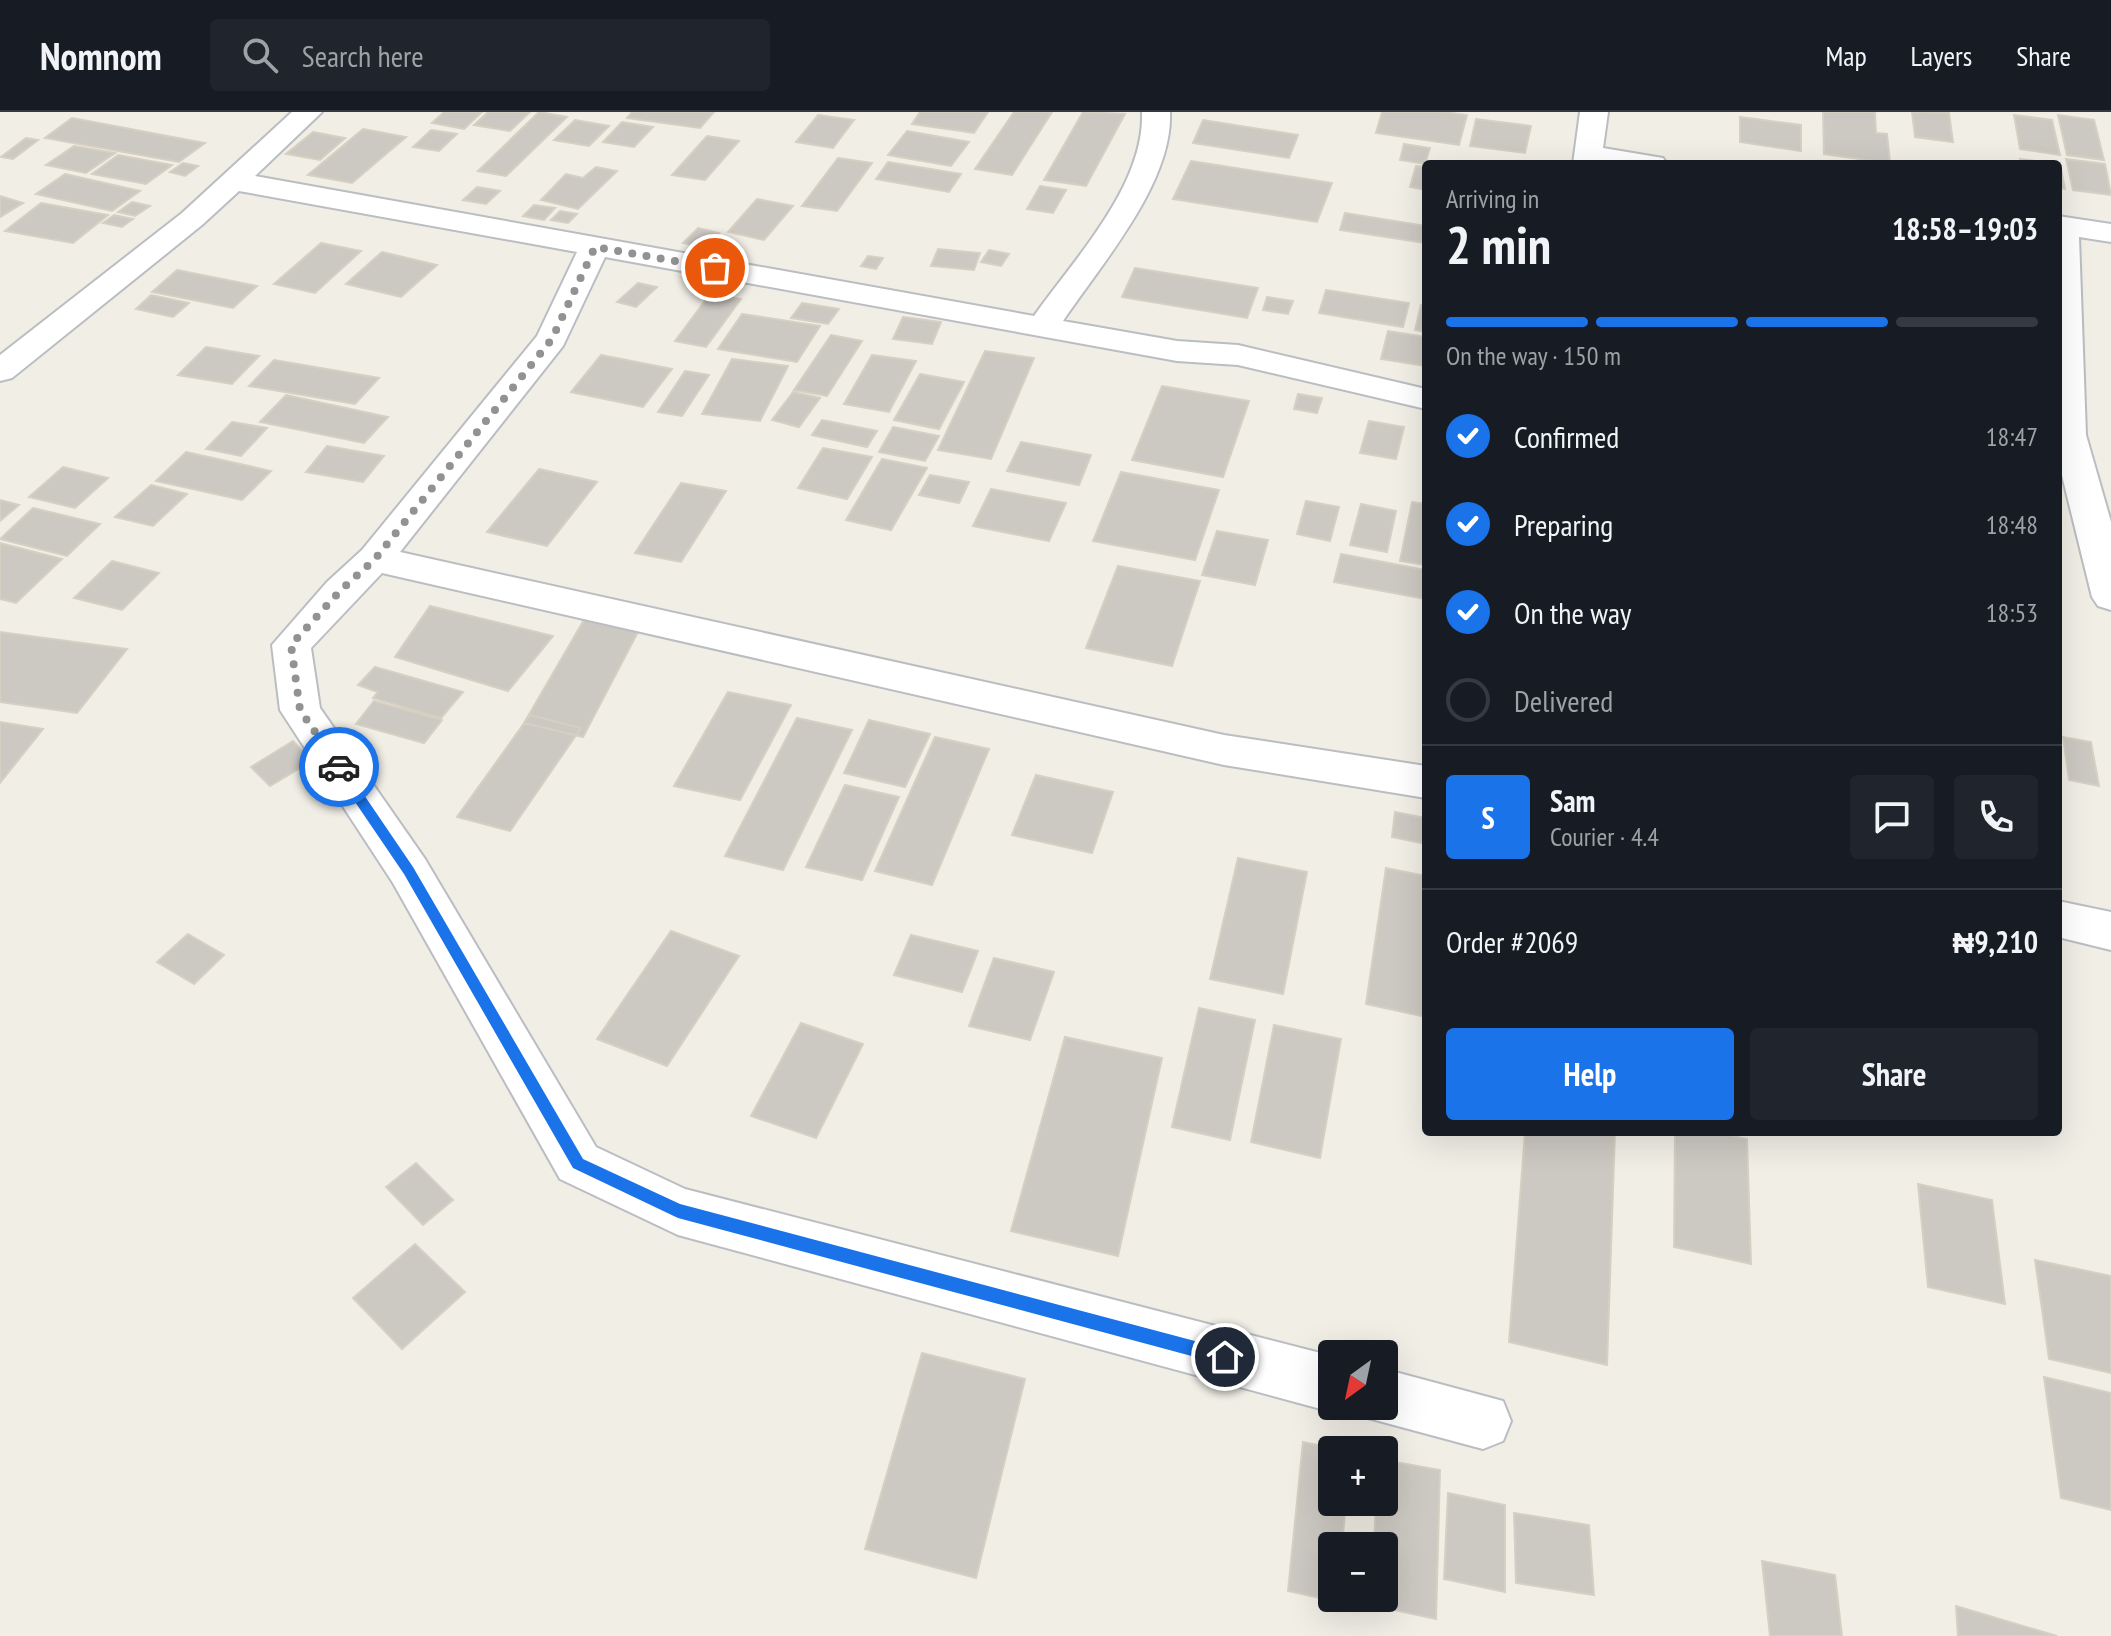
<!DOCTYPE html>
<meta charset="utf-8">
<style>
body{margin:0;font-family:"PT Sans Narrow",sans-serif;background:#20242c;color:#f1f3f6;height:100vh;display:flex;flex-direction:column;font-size:30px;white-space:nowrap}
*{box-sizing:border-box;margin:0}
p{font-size:26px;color:#9ea1a6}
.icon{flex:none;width:44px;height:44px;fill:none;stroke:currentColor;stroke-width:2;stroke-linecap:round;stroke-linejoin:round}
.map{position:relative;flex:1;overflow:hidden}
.panel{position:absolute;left:1422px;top:48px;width:640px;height:976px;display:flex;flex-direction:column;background:#171b24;border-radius:8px;box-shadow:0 8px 32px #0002}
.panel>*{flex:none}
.needle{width:52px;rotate:213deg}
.fabs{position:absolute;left:1318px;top:1228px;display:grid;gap:16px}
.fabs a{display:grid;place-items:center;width:80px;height:80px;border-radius:8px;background:#171b24;box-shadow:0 8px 32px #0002;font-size:40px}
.pin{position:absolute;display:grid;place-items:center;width:68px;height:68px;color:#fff;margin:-34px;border:4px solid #fff;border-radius:50%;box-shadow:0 2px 8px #0007}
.courier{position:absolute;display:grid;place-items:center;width:80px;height:80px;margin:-40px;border:6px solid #1a73e8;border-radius:50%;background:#fff;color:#222;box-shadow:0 2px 10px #0007}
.headline em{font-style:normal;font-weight:700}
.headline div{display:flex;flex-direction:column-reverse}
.headline{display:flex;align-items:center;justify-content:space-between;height:136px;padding:0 24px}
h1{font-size:52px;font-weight:700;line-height:60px}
.bar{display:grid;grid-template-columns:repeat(4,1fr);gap:12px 8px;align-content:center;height:96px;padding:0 24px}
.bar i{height:10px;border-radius:6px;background:#363941}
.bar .on{background:#1a73e8}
.bar p{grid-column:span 4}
.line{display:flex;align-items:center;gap:20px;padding:0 24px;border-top:2px solid #363941}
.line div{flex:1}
.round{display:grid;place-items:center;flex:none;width:84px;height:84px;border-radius:8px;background:#20242c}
ol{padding:0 24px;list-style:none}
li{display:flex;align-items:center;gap:24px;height:88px}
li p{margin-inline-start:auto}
li .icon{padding:8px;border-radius:50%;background:#1a73e8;color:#fff;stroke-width:4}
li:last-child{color:#9ea1a6}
li i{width:44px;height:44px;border:4px solid #363941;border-radius:50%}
.primary-button{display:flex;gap:16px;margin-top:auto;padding:16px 24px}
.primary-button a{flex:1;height:92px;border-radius:8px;background:#1a73e8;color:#fff;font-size:32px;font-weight:700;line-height:92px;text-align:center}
.primary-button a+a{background:#20242c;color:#f1f3f6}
header{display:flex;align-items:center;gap:48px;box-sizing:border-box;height:112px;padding:0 40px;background:#171b24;border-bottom:2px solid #363941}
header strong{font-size:38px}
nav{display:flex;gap:44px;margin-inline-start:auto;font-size:28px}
.search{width:560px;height:72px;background:#20242c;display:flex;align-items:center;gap:20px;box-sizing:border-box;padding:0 28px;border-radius:8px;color:#9ea1a6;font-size:30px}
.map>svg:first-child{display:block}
.building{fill:#ccc8c2;stroke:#d6d0c3;stroke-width:2}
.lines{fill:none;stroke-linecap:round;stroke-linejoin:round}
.minor-casing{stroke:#babdc2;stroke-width:4}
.minor{fill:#fff;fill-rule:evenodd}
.route{fill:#1a73e8}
.done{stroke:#909293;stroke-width:8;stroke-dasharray:0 14.4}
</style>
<header>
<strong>Nomnom</strong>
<div class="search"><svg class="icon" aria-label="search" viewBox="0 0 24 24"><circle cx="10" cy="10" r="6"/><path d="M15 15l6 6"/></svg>Search here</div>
<nav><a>Map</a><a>Layers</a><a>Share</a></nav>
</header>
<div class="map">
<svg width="2111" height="1524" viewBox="0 0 2111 1524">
<rect width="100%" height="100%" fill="#f0eee5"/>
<path class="building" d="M444,0H482L464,17L432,11Z
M488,0H530L510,19L474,13Z
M539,0L567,5L506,64L478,59Z
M632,0H714L700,16L627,6Z
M920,0H988L974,21L912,12Z
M1014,0H1052L1012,63L975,57Z
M1083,0L1125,2L1086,74L1044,68Z
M1382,0H1443L1467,3L1459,33L1376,21Z
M1823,0H1875L1876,21L1887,22L1890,51L1824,42Z
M1912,0L1949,1L1953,30L1915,25Z
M818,3L854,8L833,36L796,30Z
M2014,3L2052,8L2060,43L2020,37Z
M2058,3L2094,8L2104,48L2067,43Z
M1740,5L1801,13V39L1740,30Z
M72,6L205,31L179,50L45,26Z
M1476,7L1531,14L1525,41L1470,34Z
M575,8L609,14L589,34L554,28Z
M1203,8L1298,23L1289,46L1193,31Z
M622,10L653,15L634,35L603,30Z
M363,17L406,25L352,71L308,63Z
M431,18L457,22L439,39L413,35Z
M907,19L969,30L951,54L888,43Z
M313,20L345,26L320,48L286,42Z
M707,24L739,29L705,68L672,63Z
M26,26L38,28L13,47L1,45Z
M1404,32L1430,36L1425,52L1400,48Z
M74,34L115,41L86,61L46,53Z
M118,43L172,53L146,72L92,62Z
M838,46L872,51L837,99L802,94Z
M2020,47L2060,52L2065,77L2058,76V52H2021Z
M2066,47L2105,52L2111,83L2073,78Z
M1191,49L1332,71L1317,110L1173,87Z
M888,50L961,62L949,80L876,67Z
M183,51L198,54L185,64L170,60Z
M1416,54L1426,55V78L1410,75Z
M596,55L617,59L578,97L541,88L566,62L583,66Z
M65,62L140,79L112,99L36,82Z
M1040,74L1066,78L1053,101L1027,97Z
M477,75L500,79L486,92L463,88Z
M0,84L23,91L0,105Z
M757,87L793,94L764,128L728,120Z
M132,90L150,94L135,104L118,100Z
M41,91L108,103L73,131L5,119Z
M534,93L555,96L544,108L523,104Z
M560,99L577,102L568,111L551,108Z
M1345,101L1426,114V131L1340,118Z
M114,103L133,107L122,115L103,111Z
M698,116L719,121L704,136L683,131Z
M321,131L361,139L315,181L274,172Z
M938,137L980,141L974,158L931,154Z
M989,138L1009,142L1001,154L981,150Z
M382,140L437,153L401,185L346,172Z
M868,144L883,146L876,157L861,154Z
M1135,156L1258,176L1247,206L1122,185Z
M177,158L257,174L233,196L152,180Z
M638,171L657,175L636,195L617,190Z
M1326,178L1409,191L1403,215L1319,201Z
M710,182L741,187L706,235L675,229Z
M151,183L189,191L173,205L136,197Z
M1267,185L1293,189L1288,202L1263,198Z
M802,191L839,197L828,212L791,206Z
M1421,193L1426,194V220L1415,218Z
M742,202L820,214L797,250L718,237Z
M903,205L941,210L932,232L893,227Z
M1388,219L1426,225V254L1381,247Z
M831,223L862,229L827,284L794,278Z
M206,235L259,244L232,272L178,263Z
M985,239L1034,246L991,347L938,338Z
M601,243L672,257L643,295L571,280Z
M872,243L916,249L889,300L844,292Z
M732,247L788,254L760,309L702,302Z
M274,248L379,266L355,292L249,274Z
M685,259L709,263L682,304L658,300Z
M920,262L964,270L939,317L894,308Z
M1162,274L1249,289L1223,365L1132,348Z
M793,280L820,286L799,315L772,308Z
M1298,282L1322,286L1317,301L1294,297Z
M286,283L388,305L364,331L260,310Z
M822,308L877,319L867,335L812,323Z
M1369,309L1404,315L1396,347L1360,341Z
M232,310L267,316L241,344L206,337Z
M893,315L939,324L925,349L879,340Z
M1021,330L1091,343L1079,373L1007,359Z
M327,334L384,344L363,370L306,360Z
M823,336L872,345L847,387L798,376Z
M186,340L271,359L242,388L156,369Z
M882,347L927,356L891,418L846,408Z
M63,355L108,366L75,396L29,385Z
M539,357L597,370L547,434L487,420Z
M1121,360L1219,378L1195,448L1093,429Z
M930,363L969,370L959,391L919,383Z
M681,371L726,379L681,450L635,441Z
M151,373L187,382L153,414L115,405Z
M991,377L1066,391L1049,429L973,414Z
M0,388L19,393L0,409Z
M1306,389L1339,395L1330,429L1297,422Z
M1412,390L1426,392V453L1400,449Z
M1361,392L1396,399L1387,440L1350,433Z
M33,396L100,412L67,444L0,427Z
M1217,419L1268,428L1255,473L1202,463Z
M0,431L62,447L16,491L0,487Z
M1341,442L1426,458V487L1334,470Z
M112,449L159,461L122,498L74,486Z
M1118,454L1200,469L1172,554L1086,536Z
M430,494L553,524L508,579L395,545Z
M584,508L638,520L583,625L524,611Z
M0,520L127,537L77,601L0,590Z
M375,555L463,580L441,606L373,586L378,580L358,573Z
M728,580L791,593L740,688L674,674Z
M374,589L442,608L424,631L356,612Z
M530,603L581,616L510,719L457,705Z
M797,606L852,618L783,758L725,744Z
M869,608L930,622L905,675L844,661Z
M0,610L43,617L0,671Z
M935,625L989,637L932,773L875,759Z
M2063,625L2091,630L2099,674L2069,668Z
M293,629L312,649L270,674L251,655Z
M1036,663L1113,680L1092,741L1012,723Z
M845,673L899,685L862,768L806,755Z
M1395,700L1426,706V732L1392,725Z
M1238,746L1307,760L1283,882L1210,867Z
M1386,756L1426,764V905L1366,892Z
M671,819L739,844L667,954L597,927Z
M188,822L224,843L194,872L157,850Z
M911,823L978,839L962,880L894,863Z
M994,846L1054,860L1030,928L969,914Z
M1199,896L1255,908L1230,1028L1172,1015Z
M801,911L863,932L816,1026L751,1004Z
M1274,913L1341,927L1320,1046L1251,1030Z
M1065,925L1162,946L1118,1144L1011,1119Z
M1525,1020H1615L1607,1253L1509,1230Z
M1675,1020H1715L1747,1027L1751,1152L1674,1135Z
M416,1051L453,1088L423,1113L386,1075Z
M1918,1072L1992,1088L2005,1192L1928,1175Z
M415,1132L465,1180L402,1237L353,1186Z
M2035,1148L2111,1164V1261L2049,1247Z
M922,1241L1025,1267L976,1466L865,1437Z
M2044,1265L2111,1281V1398L2061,1386Z
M1303,1330L1342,1338H1332V1390H1346L1342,1434H1332V1486H1338V1490L1288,1479Z
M1384,1348L1440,1358L1436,1507L1371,1493V1486H1384V1434H1374L1376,1390H1384Z
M1448,1381L1505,1393V1480L1444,1467Z
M1514,1401L1589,1413L1594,1483L1516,1471Z
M1762,1449L1835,1463L1842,1524H1770Z
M1956,1494L2057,1524H1958Z"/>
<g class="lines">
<g class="minor-casing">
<path id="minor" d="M292,0H322L255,64L1034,204C1075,146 1145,73 1142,0H1170C1173,71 1102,151 1063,209L1177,229L1238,233L1426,277V297L1238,253L1177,249L605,145L563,234L400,440L1224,623L1426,654V686L1224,653L382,461L311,536L320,596L425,747L596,1035L685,1077L1332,1244V1294H1345L1332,1300L678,1123L560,1067L393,771L280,598L272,533L327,470L362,438L537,224L577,140L239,79L202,113L12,266L0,269V243L182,101Z
M1580,0H1608L1603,36L1663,46L1667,52H1573Z
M2058,104L2111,112V130L2079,125L2086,323L2111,410V498L2098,494L2092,485L2058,347Z
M2058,789L2111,800V838L2058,825Z
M1384,1257L1503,1289L1511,1309L1503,1329L1483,1337L1364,1305L1360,1294H1384Z"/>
</g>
<use href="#minor" class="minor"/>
</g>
<path class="route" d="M334,652H343L413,755L583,1047L680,1092L1225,1237L1230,1239V1250L1225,1253L678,1106L573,1056L404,762L334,659Z"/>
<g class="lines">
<path class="done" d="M339,655L300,598L291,533L340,479L375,447L552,227L595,135L715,156"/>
</g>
</svg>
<div class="fabs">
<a><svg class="needle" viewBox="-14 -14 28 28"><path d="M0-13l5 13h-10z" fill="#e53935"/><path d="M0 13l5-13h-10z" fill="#9ea1a6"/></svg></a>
<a>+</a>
<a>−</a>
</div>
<div class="pin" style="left:715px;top:156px;background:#ea580c"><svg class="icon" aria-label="bag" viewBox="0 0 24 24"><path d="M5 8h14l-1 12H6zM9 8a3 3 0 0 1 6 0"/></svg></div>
<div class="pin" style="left:1225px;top:1245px;background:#1f2937"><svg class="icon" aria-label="home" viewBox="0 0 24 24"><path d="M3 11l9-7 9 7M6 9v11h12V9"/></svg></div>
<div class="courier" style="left:339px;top:655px"><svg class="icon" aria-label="car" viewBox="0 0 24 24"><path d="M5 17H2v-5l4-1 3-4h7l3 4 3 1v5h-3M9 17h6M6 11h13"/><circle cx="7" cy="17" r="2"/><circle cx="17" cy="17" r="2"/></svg></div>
<section class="panel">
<div class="headline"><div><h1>2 min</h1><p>Arriving in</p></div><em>18:58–19:03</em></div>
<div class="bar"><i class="on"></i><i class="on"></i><i class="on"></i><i></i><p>On the way · 150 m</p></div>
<ol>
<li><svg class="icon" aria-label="check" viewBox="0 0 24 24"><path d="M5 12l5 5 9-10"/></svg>Confirmed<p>18:47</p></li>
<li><svg class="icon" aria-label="check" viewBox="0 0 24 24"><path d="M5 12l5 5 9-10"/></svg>Preparing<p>18:48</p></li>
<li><svg class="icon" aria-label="check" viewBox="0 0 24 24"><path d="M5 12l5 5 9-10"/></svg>On the way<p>18:53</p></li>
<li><i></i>Delivered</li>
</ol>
<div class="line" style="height:144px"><b class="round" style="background:#1a73e8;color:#fff">S</b><div><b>Sam</b><p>Courier · 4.4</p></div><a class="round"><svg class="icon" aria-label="chat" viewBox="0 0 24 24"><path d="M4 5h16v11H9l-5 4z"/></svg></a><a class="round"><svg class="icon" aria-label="phone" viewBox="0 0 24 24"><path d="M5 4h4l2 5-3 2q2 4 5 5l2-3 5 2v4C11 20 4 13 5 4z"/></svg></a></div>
<div class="line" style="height:104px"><div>Order #2069</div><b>₦9,210</b></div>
<div class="primary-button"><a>Help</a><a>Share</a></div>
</section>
</div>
